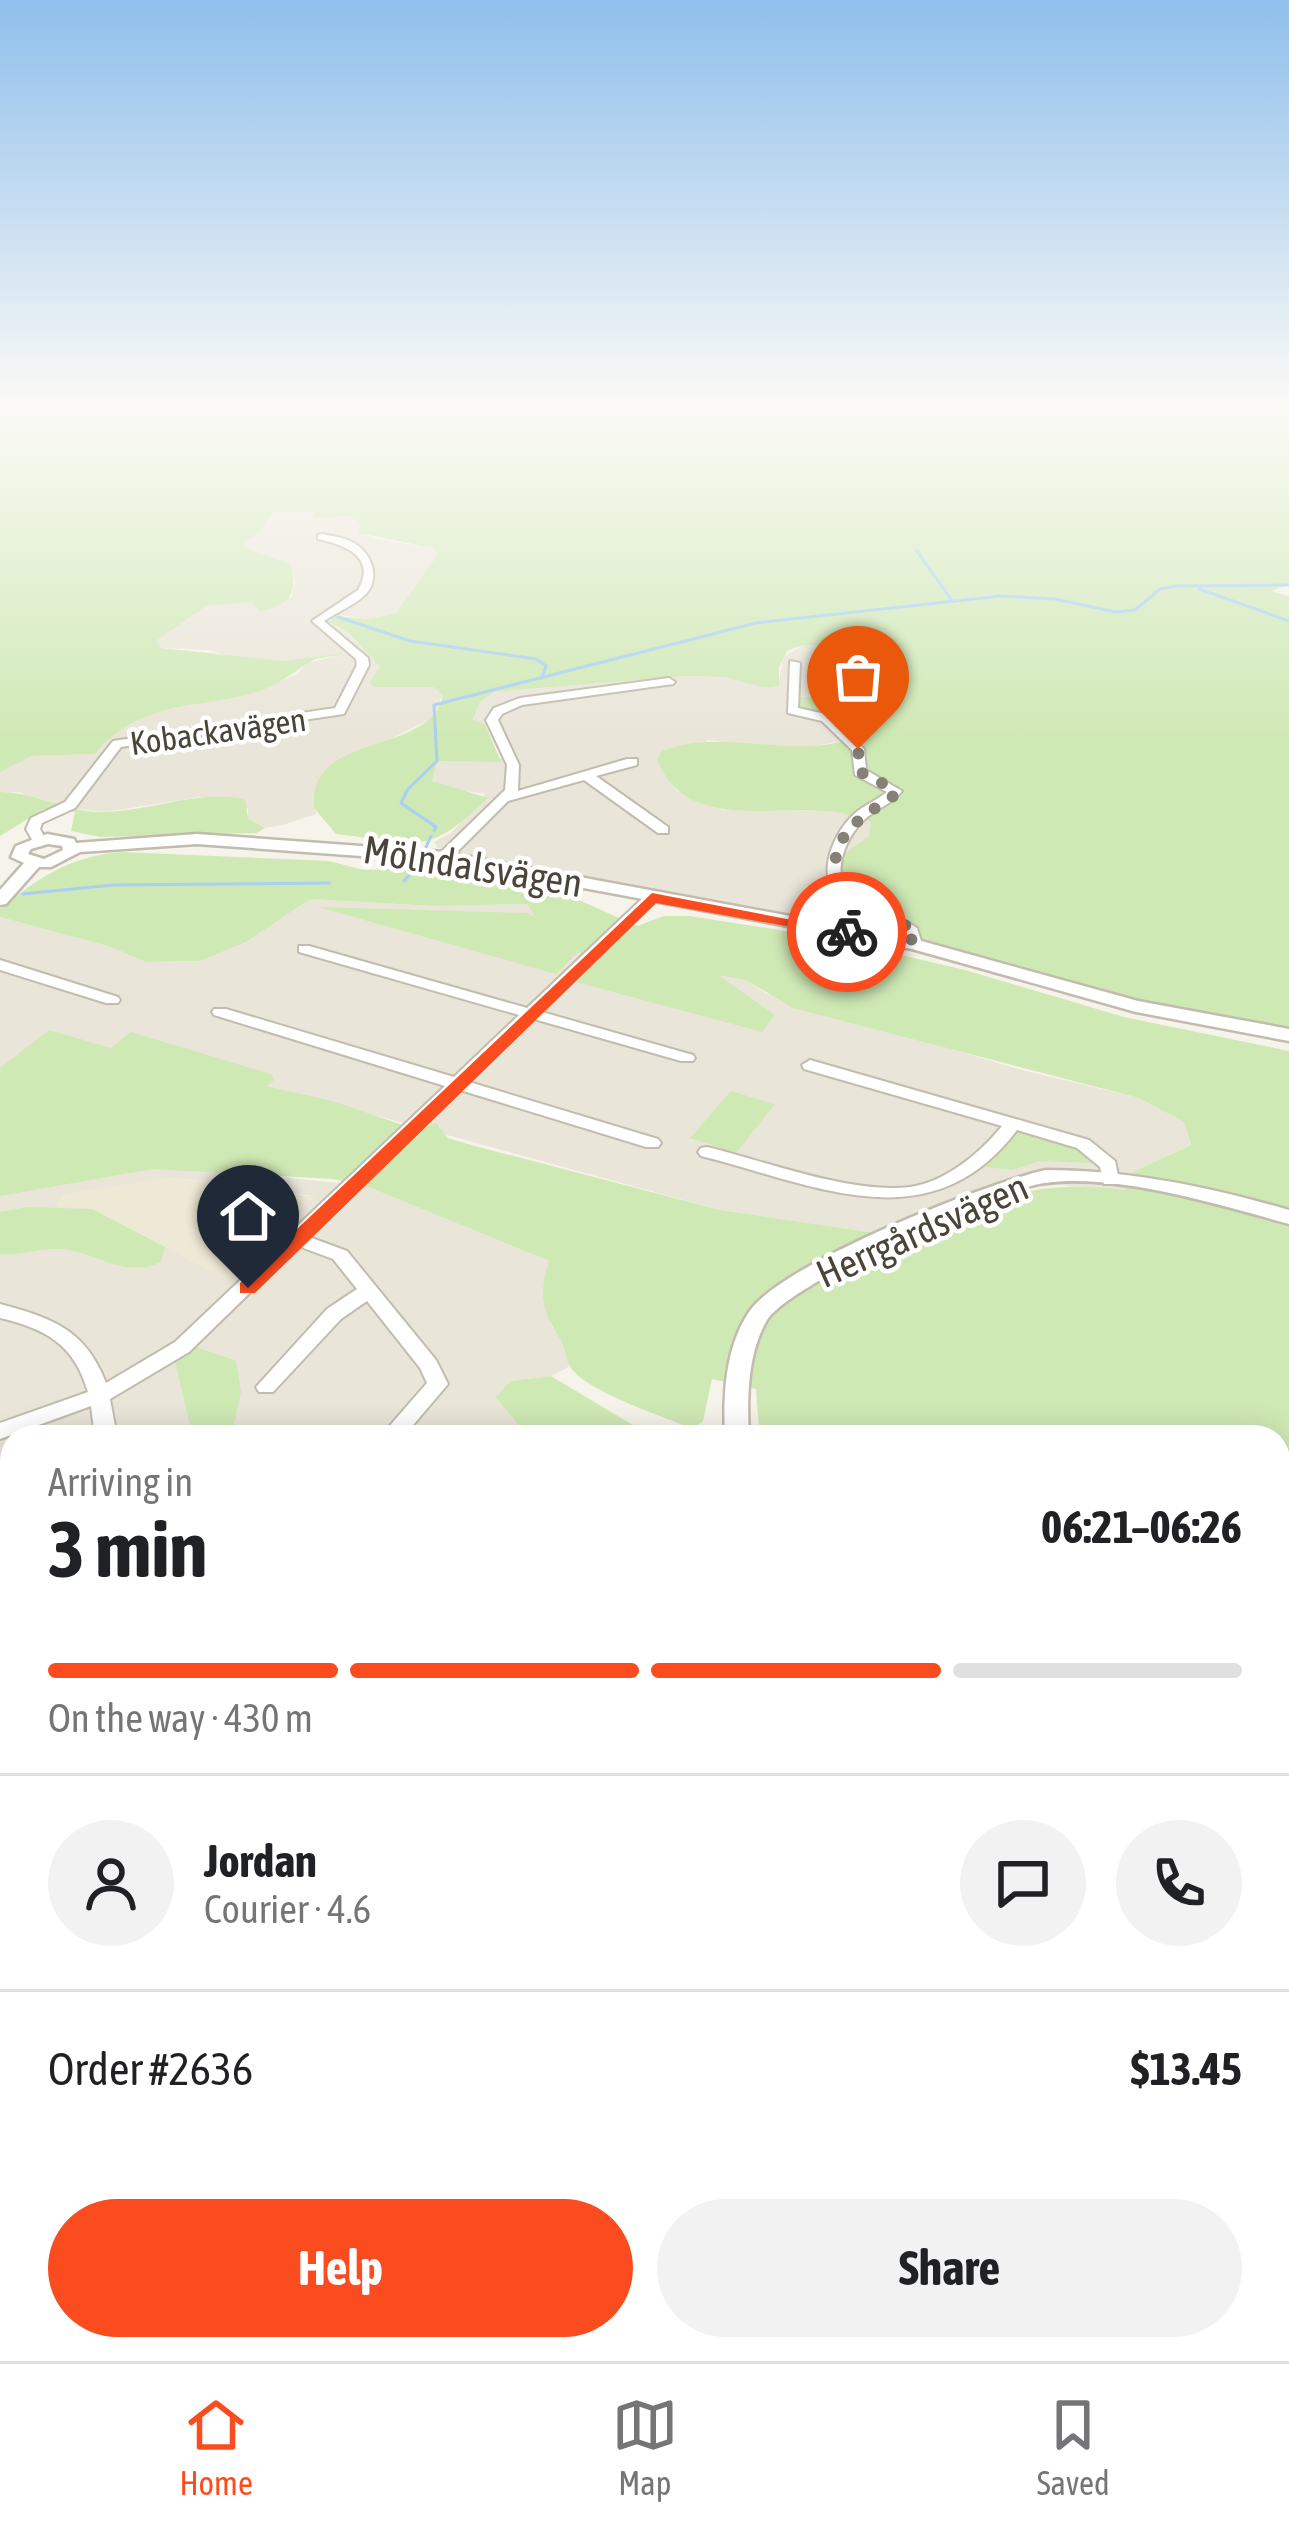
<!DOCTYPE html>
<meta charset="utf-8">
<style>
body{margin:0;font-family:"Asap Condensed",sans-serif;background:#f2f2f2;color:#202124;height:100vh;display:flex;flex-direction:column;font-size:45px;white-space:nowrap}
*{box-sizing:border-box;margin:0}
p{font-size:39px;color:#757577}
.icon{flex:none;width:66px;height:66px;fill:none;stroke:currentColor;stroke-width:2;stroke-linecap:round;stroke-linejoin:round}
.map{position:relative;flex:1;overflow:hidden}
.drawer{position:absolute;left:0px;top:1425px;width:1290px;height:936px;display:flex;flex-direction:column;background:#fff;border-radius:36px 36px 0 0;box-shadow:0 6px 30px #0003}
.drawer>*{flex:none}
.pin{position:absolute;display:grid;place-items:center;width:102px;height:102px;color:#fff;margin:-123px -51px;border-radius:50% 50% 50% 0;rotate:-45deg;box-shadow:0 0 12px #0007}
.pin .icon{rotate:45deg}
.courier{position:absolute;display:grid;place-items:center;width:120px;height:120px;margin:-60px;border:9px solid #fa4c1e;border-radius:50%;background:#fff;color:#222;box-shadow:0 3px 15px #0007}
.headline em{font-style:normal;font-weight:700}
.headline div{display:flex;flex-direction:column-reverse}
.headline{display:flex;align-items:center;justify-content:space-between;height:204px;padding:0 48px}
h1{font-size:78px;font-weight:700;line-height:90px}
.bar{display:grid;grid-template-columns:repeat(4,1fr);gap:18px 12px;align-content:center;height:144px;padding:0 48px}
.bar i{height:15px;border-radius:9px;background:#e0e0e0}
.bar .active{background:#fa4c1e}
.bar p{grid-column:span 4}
.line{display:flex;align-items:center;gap:30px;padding:0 48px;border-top:3px solid #e0e0e0}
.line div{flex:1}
.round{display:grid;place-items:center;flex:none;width:126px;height:126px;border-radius:63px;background:#f2f2f2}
.action{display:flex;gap:24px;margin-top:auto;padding:24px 48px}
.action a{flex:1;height:138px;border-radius:72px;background:#fa4c1e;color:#fff;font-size:48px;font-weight:700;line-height:138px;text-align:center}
.action a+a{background:#f2f2f2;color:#202124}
.dock{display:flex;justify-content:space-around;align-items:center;height:168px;border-top:3px solid #e0e0e0;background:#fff;font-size:33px;color:#757577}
.dock a{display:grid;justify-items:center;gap:6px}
.dock .active{color:#fa4c1e}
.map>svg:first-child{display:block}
.residential{fill:#eae5d9;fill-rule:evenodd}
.education{fill:#eee9d5}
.green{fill:#cfe9b5}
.water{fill:#a9cff1}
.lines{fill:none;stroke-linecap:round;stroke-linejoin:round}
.stream{stroke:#a9cff1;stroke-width:3}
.minor-casing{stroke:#c1bcad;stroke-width:4}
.tertiary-casing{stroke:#c1bcad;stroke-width:5}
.minor{fill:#fff;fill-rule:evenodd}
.tertiary{fill:#fff;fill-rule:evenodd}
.route{fill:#fa4c1e}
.done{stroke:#868177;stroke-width:12;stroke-dasharray:0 21.6}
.labels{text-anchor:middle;stroke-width:9;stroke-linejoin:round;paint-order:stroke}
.far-street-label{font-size:33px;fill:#4a4439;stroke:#fff}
.street-label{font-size:39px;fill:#4a4439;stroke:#fff}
</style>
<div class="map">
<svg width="1289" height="2361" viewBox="0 0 1289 2361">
<rect width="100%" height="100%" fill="#f6f3eb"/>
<path class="residential" d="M309,509L316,512L315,518L349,516L362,524L358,532L376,539L434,548L439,553L396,613L369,619L340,615L335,626L350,634L380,667L369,682L374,687H433L443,695L431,718L378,746L313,799L316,814L283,825L265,828L248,818V809L200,797L105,812L48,806L19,792H0V772L31,756L95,754L117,728L135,717L260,690L296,675L307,663L337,656L283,661L233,658L210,650L161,648L155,641L205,606L292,597L295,582L291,564L239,546L273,512Z
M807,643L824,646L845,658L841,693L808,696L822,718L848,740L797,749L708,740L667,777L677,791L724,810L849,811L871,822L869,836L844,854L862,905L904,918L920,941L438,848L434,842L451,833L485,794L446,788L432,780L437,761L502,758L485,724L473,721L480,701L494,692L685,676L724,677L764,688L778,686L783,657Z
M310,899L433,906L527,904L549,936L746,980L765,993L1014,1068L1139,1098L1184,1122L1191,1145L1131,1173L1125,1190L1056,1185L1017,1190L978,1203L903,1243L876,1233L720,1210L265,1085L72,1183L153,1169L194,1168L366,1186L549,1261L550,1324L564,1345L569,1367L551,1376L510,1381L497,1397L523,1432L519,1437H12V1610L0,1611V917L111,947L146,962L200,961L246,942ZM167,1178L198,1180L313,1196L92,1209Z
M0,1994L12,2002V2349H535L532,2361H0Z"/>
<path class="education" d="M167,1178L198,1180L315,1197L227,1280L92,1209L56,1206L64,1194Z"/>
<path class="green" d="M0,406H1289V584L1272,591L1289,596V1030L1171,1009L920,941L904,918L849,899L836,867L844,854L869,836L871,822C803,789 692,846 657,760L662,751C723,727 785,759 847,740L822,718L793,708L799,698L840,692L845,658C826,644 808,640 787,651L779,667V686L764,688L724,677L685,676L494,692L480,702L473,720L485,724L501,762L437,761L432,781L488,798C424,859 419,843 336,834L314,808C307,730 429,758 443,695L433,687H374L369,682L380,667L350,634L330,622L333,616L369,619L396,613L438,554L433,548L358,533L361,524L349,516L314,518L316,512H273L259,532L240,546L291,564C298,594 290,604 261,612L251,602L206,606L156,641L161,648L283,661L345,653C333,657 318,656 308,663C291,674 280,684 259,691C193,711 142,698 95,754L32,756L0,772Z
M0,792C34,792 64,812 103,812C152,811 196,790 245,799L248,818L265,828L257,833L100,837L71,831L75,812L44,809L0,836Z
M121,852L329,861L364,870L433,867L561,892L637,926L664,916H689L824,937L965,970L1124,1017L1289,1051V2361H755L759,2349H1278V1437H770L759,1429L756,1389L712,1379L703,1421L693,1429C665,1417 583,1391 569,1365C565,1357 566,1348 560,1339C541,1310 539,1293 549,1261L366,1186L333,1179L153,1169L0,1196V1068L49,1030L111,1048L131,1032L271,1074L274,1080L267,1086L336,1102L417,1130L436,1123L448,1138L475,1146L720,1210L876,1233L903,1242C984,1200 1032,1178 1125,1190L1131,1173L1191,1145L1184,1122L1139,1098L793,1008L746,980L718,975L775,1015L762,1032L576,982L608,951L577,953L556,974L318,907L527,913L535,917L527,904L433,906L310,899L246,942L200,961L146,962L111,947L0,917V909C40,877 68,857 121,852Z
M731,1091L775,1104L736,1153L690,1138Z
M1018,1132L1073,1145L1094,1163L1039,1161L1013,1170L976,1166Z
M28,1207L92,1209L165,1247L161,1262C122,1280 95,1250 58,1249C38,1248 20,1256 0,1254V1212Z
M196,1347L236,1361L241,1392L234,1424L248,1437H193L175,1362Z
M551,1376L653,1437H519L523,1431L496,1397L510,1381Z
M12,1610V2002L0,1993V1611Z"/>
<path class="water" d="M535,2349H759L755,2361H532Z"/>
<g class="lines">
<path class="stream" d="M916,550L951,599
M1199,589L1289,621
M338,617L410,641L536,659L546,666L542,678
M434,831L436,827L401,803L408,789L437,761L434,705L756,623L1001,596L1055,599L1115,612L1135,610L1160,589L1177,586L1289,585
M426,847L431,836
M404,881L420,864
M23,894L113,885L330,883"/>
<g class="minor-casing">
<path id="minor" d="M322,534C331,536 342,537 350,541C371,550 382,578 365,595C353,606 337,612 324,621L368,658L369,665L344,714L121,747L75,808L42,823L40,829L46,840L39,844L34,843L26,829L31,818L65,802L113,741L335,708L357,665L356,659L312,621L358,590C377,557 345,545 318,539V535Z
M790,661L800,663L798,708L830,715L864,749L866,770L902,791C891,805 875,809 863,821C844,839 828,881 855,898C875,911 898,914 917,928L922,944L919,947H909L905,933L899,928C882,919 862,915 846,905C812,883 831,835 855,813C865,805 877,800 887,792L855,775L852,750L822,721L788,713Z
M669,678L675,682L673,684L522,705L502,714L498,720L519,765L518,791L627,759H637V765L596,776L668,827V833H658L584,780L508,801L449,860H439V854L505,790L507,765L486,720L494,708L520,698Z
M652,893L659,897L657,900L542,1012L693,1055L695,1058L693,1061H681L534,1019L469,1082L658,1139L661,1143L658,1147H646L460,1090L309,1237L347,1251L436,1360L448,1384L403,1437H380L427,1383L420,1368L367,1301L341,1319L273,1392H259L256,1387L327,1309L357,1289L333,1259L298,1246L189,1352L110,1399L117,1437H95L91,1406L0,1439V1423L88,1392C74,1344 46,1329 0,1318V1304C52,1318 85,1329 106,1383L175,1342L445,1086L214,1015L212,1012L214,1009H226L454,1077L519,1015L299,952V946H309L527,1008L647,894Z
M0,960L118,997L120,1000L118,1003H106L0,970Z
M810,1060L1089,1140L1115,1161L1119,1180L1116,1184H1104L1100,1167L1077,1148L1017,1130C930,1245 814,1184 701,1156L698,1152L701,1148L707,1147C765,1161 851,1194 910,1187C946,1182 980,1153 1002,1126L804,1069L802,1065Z"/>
</g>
<g class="tertiary-casing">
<path id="tertiary" d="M47,834L74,839L76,843L197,834L444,852L914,939L1138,1001L1289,1029V1041L1136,1012L912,949L444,862L197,844L80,852L51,867H39L6,904L0,905V890L24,863L11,857L16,846ZM48,844L62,846L63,850L44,859L28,854L31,849Z
M1046,1170C1129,1170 1210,1187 1289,1210V1224C1219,1205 1117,1173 1045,1183C999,1188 789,1284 767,1320C747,1354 747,1399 749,1437H725C723,1395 725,1348 749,1312C780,1264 986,1183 1046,1170Z
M487,2349H525L522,2361H484Z"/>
</g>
<use href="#minor" class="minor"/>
<use href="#tertiary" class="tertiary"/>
</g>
<linearGradient id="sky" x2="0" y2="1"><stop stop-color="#8fbfec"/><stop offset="0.55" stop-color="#fbfaf6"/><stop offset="1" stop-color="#fbfaf6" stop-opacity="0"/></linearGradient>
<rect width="1289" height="737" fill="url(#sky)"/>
<path class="route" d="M652,893L855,932L847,937L656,903L255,1293H240V1283Z"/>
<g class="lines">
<path class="done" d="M847,932L915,940C902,901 837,919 835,872C833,831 865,815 895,795L892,788L860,772L858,749"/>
</g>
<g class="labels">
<g class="far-street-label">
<text transform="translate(218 731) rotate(-8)" y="12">Kobackavägen</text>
</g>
<g class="street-label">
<text transform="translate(473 866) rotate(9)" y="14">Mölndalsvägen</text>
<text transform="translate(922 1230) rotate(-24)" y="14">Herrgårdsvägen</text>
</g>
</g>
</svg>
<div class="pin" style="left:858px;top:749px;background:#ea580c"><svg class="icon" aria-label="bag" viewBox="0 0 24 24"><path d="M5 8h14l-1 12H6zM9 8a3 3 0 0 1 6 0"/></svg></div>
<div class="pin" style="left:248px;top:1288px;background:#1f2937"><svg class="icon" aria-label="home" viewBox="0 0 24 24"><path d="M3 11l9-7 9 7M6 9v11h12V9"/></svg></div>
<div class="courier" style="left:847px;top:932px"><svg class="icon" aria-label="bike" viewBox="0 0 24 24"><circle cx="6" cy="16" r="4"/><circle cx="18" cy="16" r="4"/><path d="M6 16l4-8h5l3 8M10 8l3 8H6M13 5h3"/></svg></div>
<section class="drawer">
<div class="headline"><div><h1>3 min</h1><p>Arriving in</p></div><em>06:21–06:26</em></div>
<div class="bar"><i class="active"></i><i class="active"></i><i class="active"></i><i></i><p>On the way · 430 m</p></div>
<div class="line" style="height:216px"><a class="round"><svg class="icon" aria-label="person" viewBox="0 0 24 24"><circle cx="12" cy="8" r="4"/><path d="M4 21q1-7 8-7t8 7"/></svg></a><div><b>Jordan</b><p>Courier · 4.6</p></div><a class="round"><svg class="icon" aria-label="chat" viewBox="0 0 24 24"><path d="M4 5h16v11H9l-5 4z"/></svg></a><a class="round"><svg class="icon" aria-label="phone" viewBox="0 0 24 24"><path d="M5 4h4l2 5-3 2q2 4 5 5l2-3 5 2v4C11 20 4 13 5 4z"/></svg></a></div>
<div class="line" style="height:156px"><div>Order #2636</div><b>$13.45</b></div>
<div class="action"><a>Help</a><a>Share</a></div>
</section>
</div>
<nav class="dock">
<a class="active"><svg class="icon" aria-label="home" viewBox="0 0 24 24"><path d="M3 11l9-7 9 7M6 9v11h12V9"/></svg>Home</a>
<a><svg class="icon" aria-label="map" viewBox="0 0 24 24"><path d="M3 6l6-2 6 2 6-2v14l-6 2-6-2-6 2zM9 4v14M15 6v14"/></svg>Map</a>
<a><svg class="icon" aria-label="saved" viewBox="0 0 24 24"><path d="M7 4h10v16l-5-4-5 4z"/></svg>Saved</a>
</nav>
